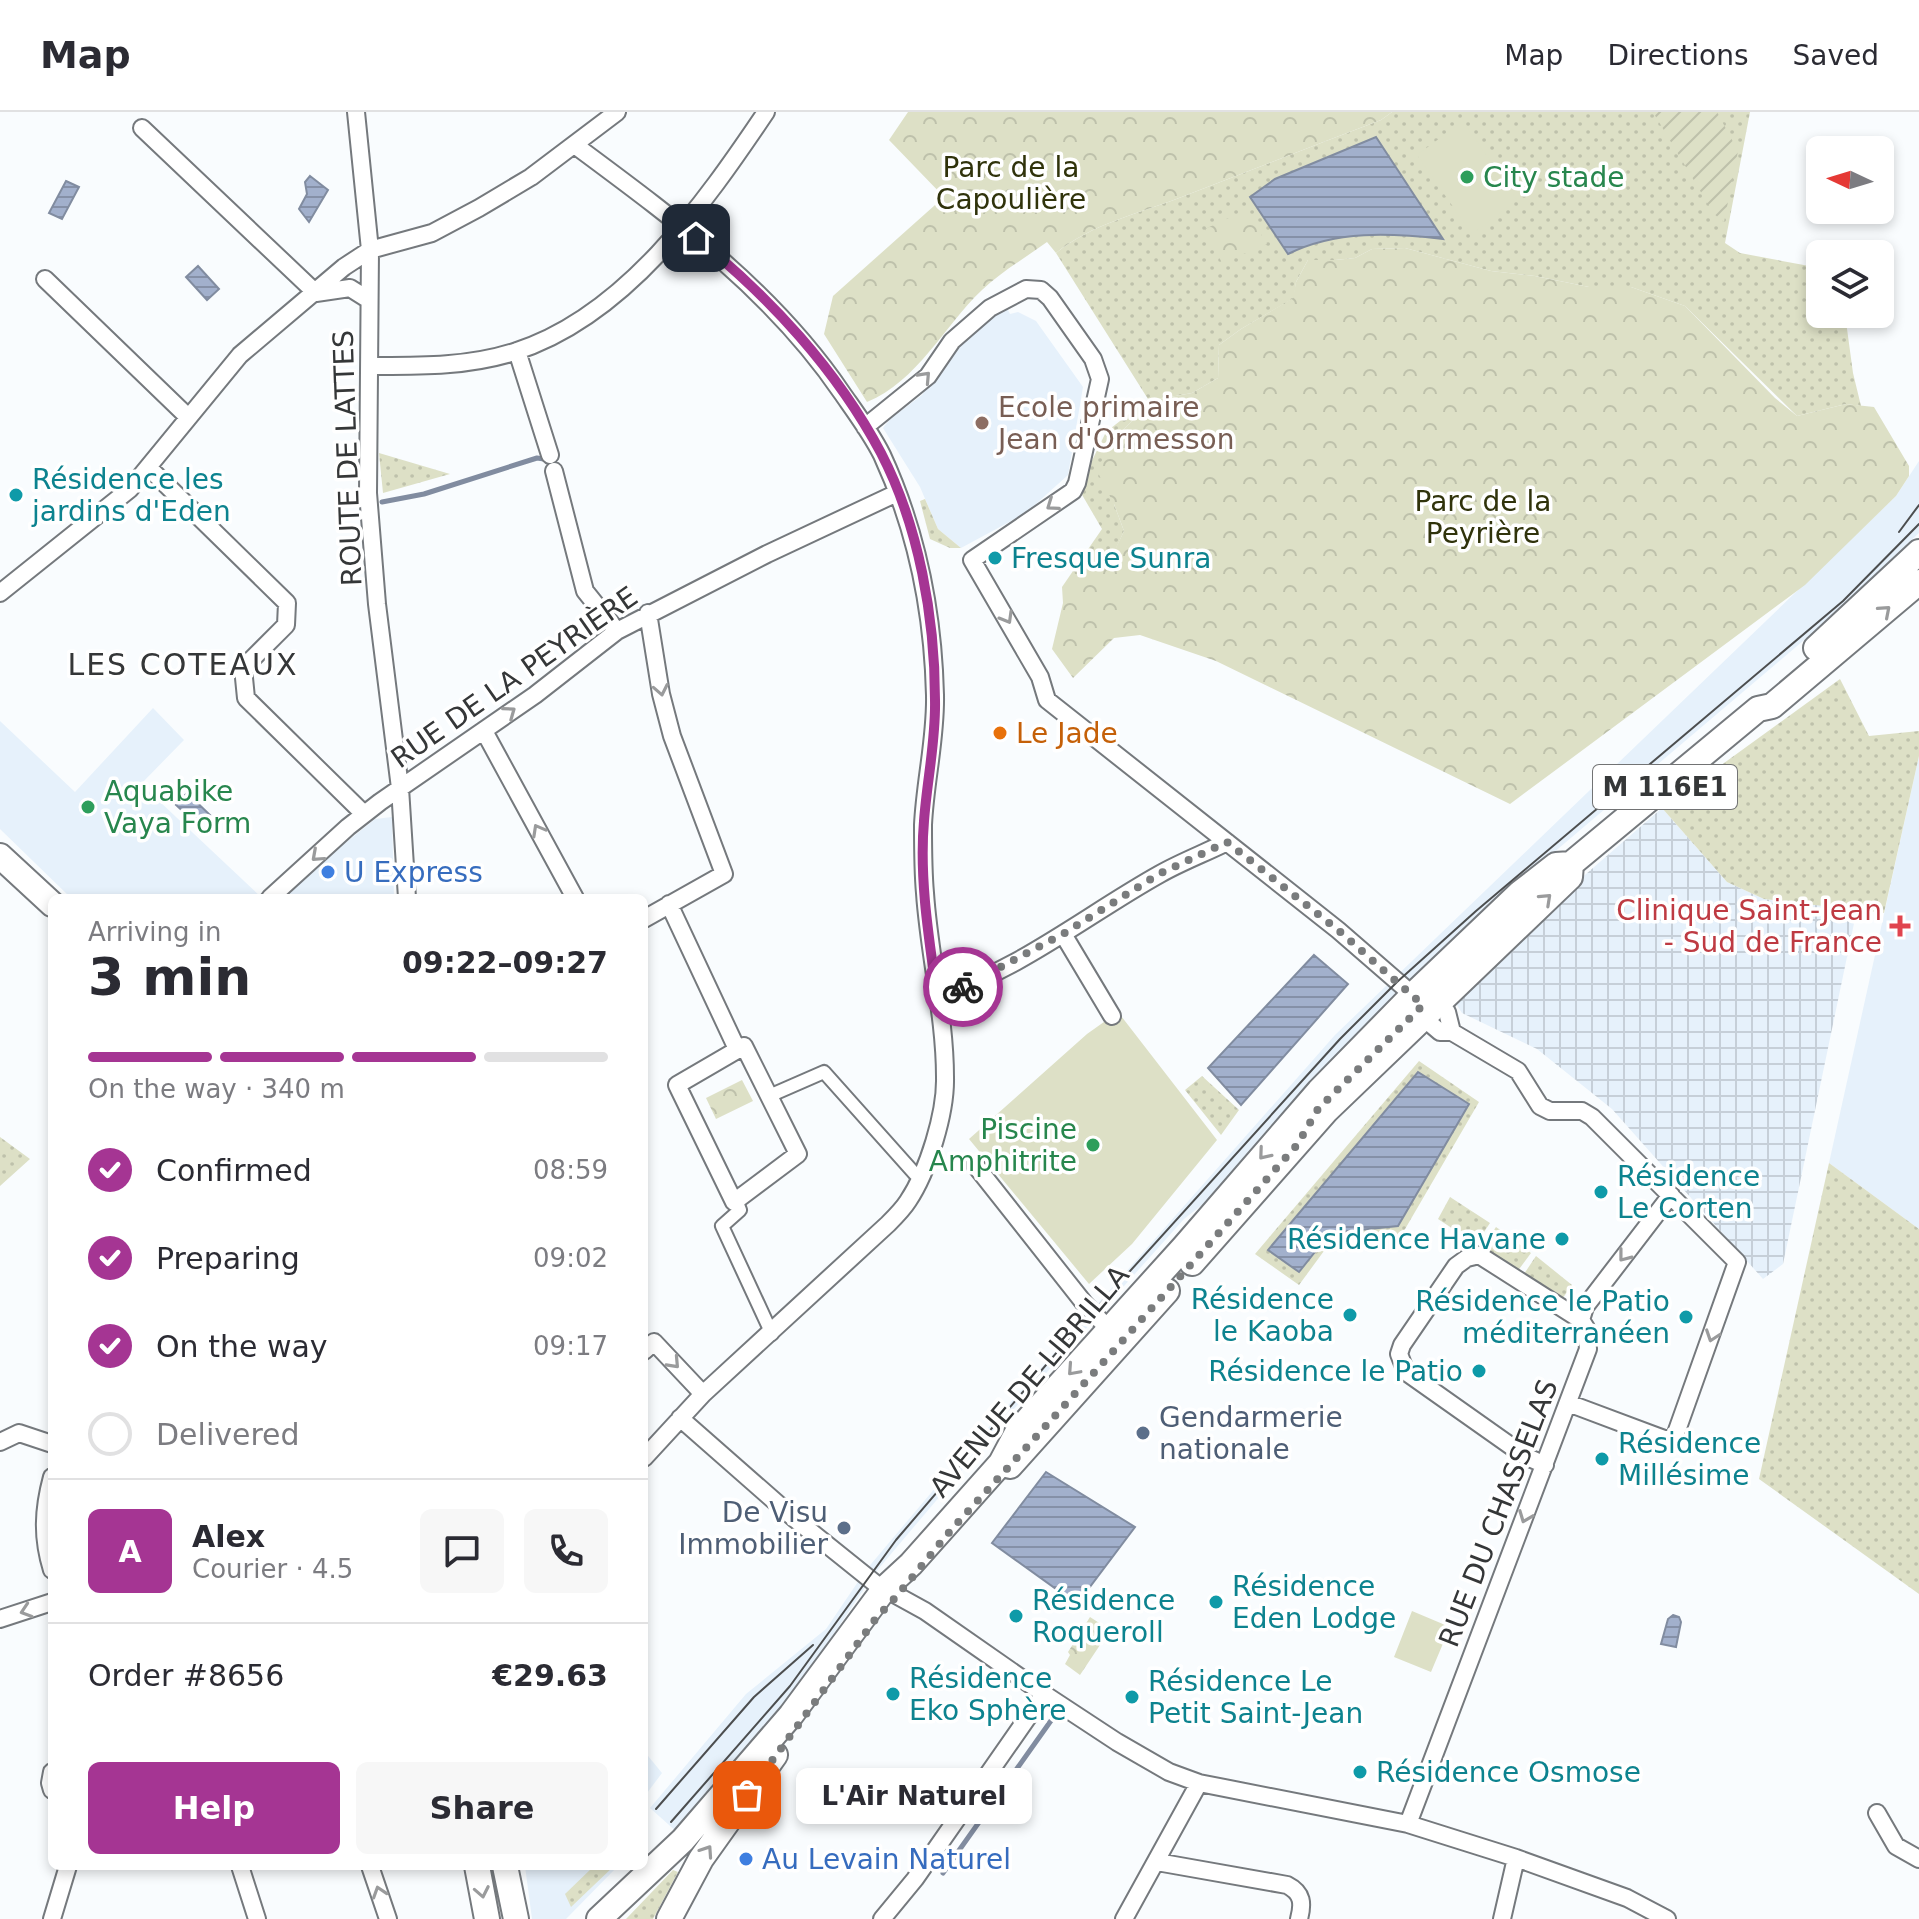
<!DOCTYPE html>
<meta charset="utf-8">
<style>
body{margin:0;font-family:"DejaVu Sans",sans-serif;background:#f7f7f7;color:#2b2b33;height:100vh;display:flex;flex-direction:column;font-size:30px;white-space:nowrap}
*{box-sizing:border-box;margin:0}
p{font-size:26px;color:#7c7c81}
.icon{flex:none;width:44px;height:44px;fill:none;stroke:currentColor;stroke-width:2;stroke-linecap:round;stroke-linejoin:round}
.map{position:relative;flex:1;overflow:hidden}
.drawer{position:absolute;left:48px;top:782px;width:600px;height:976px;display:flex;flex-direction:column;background:#fff;border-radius:12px;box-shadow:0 4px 12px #0003}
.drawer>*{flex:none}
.needle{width:52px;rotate:274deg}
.controls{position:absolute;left:1806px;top:24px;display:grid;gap:16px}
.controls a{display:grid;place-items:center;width:88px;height:88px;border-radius:12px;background:#fff;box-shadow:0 4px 12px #0003;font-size:40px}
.pin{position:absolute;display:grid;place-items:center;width:68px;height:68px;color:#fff;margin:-34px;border-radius:16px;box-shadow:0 4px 12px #0006}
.courier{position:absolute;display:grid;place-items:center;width:80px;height:80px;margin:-40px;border:6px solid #a53593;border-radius:50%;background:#fff;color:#222;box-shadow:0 2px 10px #0007}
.bubble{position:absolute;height:56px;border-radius:12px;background:#fff;box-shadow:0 4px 12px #0003;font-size:26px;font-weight:800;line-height:56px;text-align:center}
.head em{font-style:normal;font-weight:800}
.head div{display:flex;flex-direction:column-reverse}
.head{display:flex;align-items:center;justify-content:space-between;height:136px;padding:0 40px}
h1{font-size:52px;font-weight:800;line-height:60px}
.bar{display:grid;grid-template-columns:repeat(4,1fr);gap:12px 8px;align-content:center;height:96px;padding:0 40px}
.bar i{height:10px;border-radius:6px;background:#e1e1e2}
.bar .selected{background:#a53593}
.bar p{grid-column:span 4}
.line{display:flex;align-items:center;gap:20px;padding:0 40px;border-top:2px solid #e1e1e2}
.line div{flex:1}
.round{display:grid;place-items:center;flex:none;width:84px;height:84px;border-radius:12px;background:#f7f7f7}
ol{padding:0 40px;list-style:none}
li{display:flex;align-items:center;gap:24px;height:88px}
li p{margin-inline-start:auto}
li .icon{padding:8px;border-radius:50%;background:#a53593;color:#fff;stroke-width:4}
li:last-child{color:#7c7c81}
li i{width:44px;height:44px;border:4px solid #e1e1e2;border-radius:50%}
.action{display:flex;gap:16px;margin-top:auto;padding:16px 40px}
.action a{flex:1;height:92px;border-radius:12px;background:#a53593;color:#fff;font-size:32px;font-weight:800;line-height:92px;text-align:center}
.action a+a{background:#f7f7f7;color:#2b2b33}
header{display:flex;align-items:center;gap:48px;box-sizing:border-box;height:112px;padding:0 40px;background:#fff;border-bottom:2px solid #e1e1e2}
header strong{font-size:38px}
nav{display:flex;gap:44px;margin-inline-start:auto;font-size:28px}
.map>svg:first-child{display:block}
.built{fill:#e6f1fb}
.industrial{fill:url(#industrial-grid)}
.grass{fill:url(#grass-dots)}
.forest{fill:url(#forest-crowns)}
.garden{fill:url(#garden-furrows)}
.pitch{fill:#dde0c6}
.water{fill:url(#water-rules);stroke:#818ca0;stroke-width:2}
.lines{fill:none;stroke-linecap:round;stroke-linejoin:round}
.stream{stroke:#818ca0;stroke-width:5}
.pedestrian-casing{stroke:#75797d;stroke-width:16}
.minor-casing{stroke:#75797d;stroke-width:20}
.primary-casing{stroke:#75797d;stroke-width:28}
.pedestrian{stroke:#fff;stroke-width:12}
.minor{stroke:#fff;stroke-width:16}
.primary{stroke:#fff;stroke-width:24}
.tram{stroke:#4c4e4f;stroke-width:2}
.oneway{stroke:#9a9b9c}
.done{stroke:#7a7c7d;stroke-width:8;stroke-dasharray:0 14.4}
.route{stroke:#a53593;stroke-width:10}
.leisure-dot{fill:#2e9e5b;stroke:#fff;stroke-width:3}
.education-dot{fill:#8d6e63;stroke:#fff;stroke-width:3}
.culture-dot{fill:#0f9aa8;stroke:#fff;stroke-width:3}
.food-dot{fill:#e8710a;stroke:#fff;stroke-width:3}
.shop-dot{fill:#3f7fe0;stroke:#fff;stroke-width:3}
.health-dot{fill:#e0444e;stroke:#fff;stroke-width:3}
.service-dot{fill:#5c6f8a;stroke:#fff;stroke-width:3}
.labels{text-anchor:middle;stroke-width:7;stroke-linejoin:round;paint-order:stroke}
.shield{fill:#fff;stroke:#727374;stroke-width:2}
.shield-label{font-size:26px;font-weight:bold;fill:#353738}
.park-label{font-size:28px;fill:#30330b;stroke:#fff}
.leisure-label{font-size:28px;fill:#27864d;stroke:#fff;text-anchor:start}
.education-label{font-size:28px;fill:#785e54;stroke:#fff;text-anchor:start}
.street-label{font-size:28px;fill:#353738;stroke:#fff}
.culture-label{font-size:28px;fill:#0d838f;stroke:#fff;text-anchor:start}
.food-label{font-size:28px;fill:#c56008;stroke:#fff;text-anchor:start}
.shop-label{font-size:28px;fill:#366cbe;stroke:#fff;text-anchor:start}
.health-label{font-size:28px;fill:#be3a42;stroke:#fff;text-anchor:end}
.service-label{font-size:28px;fill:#4e5e75;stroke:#fff;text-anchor:start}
.neighbourhood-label{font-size:30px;letter-spacing:2px;fill:#353738;stroke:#fff}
</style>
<header>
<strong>Map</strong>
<nav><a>Map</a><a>Directions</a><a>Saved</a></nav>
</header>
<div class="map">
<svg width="1919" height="1807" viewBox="0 0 1919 1807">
<defs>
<pattern id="industrial-grid" width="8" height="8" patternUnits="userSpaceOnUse" patternTransform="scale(2)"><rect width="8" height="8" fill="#e6f1fb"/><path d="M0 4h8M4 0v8" fill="none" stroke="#c6cfd8"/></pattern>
<pattern id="grass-dots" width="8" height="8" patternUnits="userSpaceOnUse" patternTransform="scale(2)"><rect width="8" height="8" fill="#dde0c6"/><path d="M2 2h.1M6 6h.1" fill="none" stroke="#bec1ab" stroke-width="1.8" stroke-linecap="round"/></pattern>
<pattern id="forest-crowns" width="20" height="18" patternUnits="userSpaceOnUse" patternTransform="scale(2)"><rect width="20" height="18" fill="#dde0c6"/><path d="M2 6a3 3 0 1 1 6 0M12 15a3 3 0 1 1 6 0" fill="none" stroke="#bec1ab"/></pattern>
<pattern id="garden-furrows" width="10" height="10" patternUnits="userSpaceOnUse" patternTransform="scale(2)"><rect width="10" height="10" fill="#dde0c6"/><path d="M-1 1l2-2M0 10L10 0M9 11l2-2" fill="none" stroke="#bec1ab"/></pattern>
<pattern id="water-rules" width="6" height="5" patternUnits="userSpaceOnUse" patternTransform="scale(2)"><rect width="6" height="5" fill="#a2b0cc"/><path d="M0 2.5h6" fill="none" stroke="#8590a7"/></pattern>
</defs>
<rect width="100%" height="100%" fill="#f9fcfe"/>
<path class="built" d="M1006,194L1010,202L1018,200L1036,209L1083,275L1068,363L1026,401L961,436L938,417L920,375L883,316L890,307L922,283L952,240L980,210Z
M1919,349V421L1810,523L1479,804L1240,1063L1184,1107L1013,1298L874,1462L792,1584L678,1721L650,1696L746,1582L826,1517L866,1458L936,1375L1335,923L1896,384Z
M153,596L184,628L141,672L262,786H71L0,717V609L75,680Z
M1919,644V1117L1829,1051Z
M392,705L394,786H283L312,758L375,707Z
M644,1639L662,1661L644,1685Z
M525,1754H618L566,1807H532Z"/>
<path class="industrial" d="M1662,696L1727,770L1764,787L1857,797L1783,1152L1763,1167L1612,997L1537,937L1462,901L1453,887L1563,782Z"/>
<path class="grass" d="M1392,0H1750L1725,131L1740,141L1820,156V202H1845L1853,261L1861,294L1846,292L1797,304L1685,194L1631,175H1589L1535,164L1491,159L1405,136L1372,137L1355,146L1335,148H1308L1296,170L1294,186L1241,217L1219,233L1218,266L1192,281L1159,287L1136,305L1111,330L1114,392L1124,419L1112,445L1085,448L1073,459L1102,417L1081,381L1082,369L1106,320L1148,287L1056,141C1092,112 1137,102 1179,86C1246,60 1313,34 1381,8Z
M379,341L450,362L383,381Z
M925,387L938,417L961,436H950L930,427L920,389Z
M1840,567L1869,624L1919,619V644L1884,801L1764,787L1727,770L1662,696Z
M1419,949L1479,990L1401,1124L1332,1128L1299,1173L1255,1142Z
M1202,964L1239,998L1221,1023L1185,978Z
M0,1025L30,1047L0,1074Z
M1829,1051L1919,1117V1482L1759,1367Z
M1450,1085L1490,1111L1476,1132L1438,1107Z
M1496,1115L1531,1141L1517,1160L1481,1137Z
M1536,1144L1572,1173L1560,1190L1522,1165Z
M594,1754H614L571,1795L565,1782Z
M673,1758L678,1760L653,1807H626Z"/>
<path class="forest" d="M908,0H1392L1381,8C1313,34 1246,60 1179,86C1137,102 1092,112 1056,141L1047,130C1025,146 1001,160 982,178C943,215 918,269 867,290L824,222L833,184L944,85L889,28Z
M1246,98L1267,132L1222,151L1205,117Z
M1405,136L1491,159L1535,164L1589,175H1631L1685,194L1775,286L1797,304L1846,292L1874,295L1909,354V364L1896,384L1805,473L1510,692L1216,549L1140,523L1114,526L1073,566L1052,537L1063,491L1062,475L1073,459L1085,448L1112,444L1124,419L1114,392L1097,359L1111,330L1136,305L1159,287L1192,281L1218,266L1219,233L1241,217L1293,186L1296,170L1308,148H1335L1355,146L1372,137Z
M742,968L753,989L716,1007L706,986Z
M1090,1505L1110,1518L1080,1563L1065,1552L1070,1543L1068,1540Z"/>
<path class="garden" d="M1653,0H1717L1738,39L1724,110L1714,102Z"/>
<path class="pitch" d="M1463,9L1517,88L1472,122L1417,43Z
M1118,900L1217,1028L1132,1132L1089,1172L969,1027L1087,922Z
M1412,1499L1450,1515L1431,1560L1394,1545Z"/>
<path class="water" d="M1376,25L1443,127C1391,121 1336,118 1288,142L1250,85L1275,67Z
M310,64L328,78L309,110L299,97L307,82L305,70Z
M66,69L79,75L62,107L49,101Z
M198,154L219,177L207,188L186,165Z
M187,681L210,703L199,714L176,693Z
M1314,843L1348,872L1241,993L1208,956Z
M1418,960L1469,992L1398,1114L1330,1121L1299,1160L1268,1138Z
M1046,1360L1135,1415L1077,1492L992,1431Z
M1673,1503L1679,1505L1681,1510L1676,1535L1661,1532L1668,1507Z"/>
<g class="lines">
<path class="stream" d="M382,390L424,382L537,346L544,347
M943,1761L1055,1603"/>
<g class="pedestrian-casing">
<path id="pedestrian" d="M769,984L824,960L915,1062
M736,1088L740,1098L722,1114L772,1222"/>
</g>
<g class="minor-casing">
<path id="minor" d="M356,0L370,138L368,381L377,492L400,676L407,786
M142,16L316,181L350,176L369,188
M576,34C673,106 773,179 842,281C856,301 871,321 882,343C917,419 933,500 935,583C936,627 925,669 923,713C923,735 923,759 925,781C929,842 945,904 945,965C946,1001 928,1059 908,1089C903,1097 895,1105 888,1112L703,1282L644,1346
M45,167L188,305
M517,239L550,343
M369,254C418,254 467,255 514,240C625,205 704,92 766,0
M865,315L928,264L952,229L990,196L1026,177L1041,178L1050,186L1093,247L1100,267L1077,371L1073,379L972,448L1040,565L1047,588L1338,818L1406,877
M149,356L287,491L286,513L243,556L246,586L364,702
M554,359L585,479L617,519
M0,481L130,377L240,243L344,155L370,138L432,121L479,96L531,65L617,0
M484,619L575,786
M270,786L348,715L380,690L535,583L617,519L767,442L897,381
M669,792L737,937
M644,807L724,762L672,624L661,582L648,501
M1063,822L1112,904
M937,884C1017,860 1088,802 1160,762C1181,750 1205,741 1227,730
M1440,896L1447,900L1452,920H1440L1427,909L1429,899Z
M1452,920L1518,959L1540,994L1550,999H1582L1592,1005L1737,1150L1675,1324L1667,1328L1656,1324L1568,1291
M744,934L798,1042L734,1090L677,973Z
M975,1053L1084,1191L1101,1209
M644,1239L654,1230L703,1282
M680,1306L795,1407L876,1472L925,1499L1044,1582L1117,1630L1169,1660L1199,1671L1408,1712L1516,1746L1627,1786L1667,1807
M0,1330L19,1321L52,1332
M1545,1353L1525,1344L1406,1260L1399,1242L1402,1233L1456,1154L1467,1146L1479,1143L1581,1208
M52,1365C43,1398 42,1426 52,1458
M0,1507L52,1490
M52,1660L50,1671L52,1678
M1877,1701L1896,1734L1919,1747
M1408,1712L1588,1237L1586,1216L1581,1208L1585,1195L1671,1083
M1157,1750L1287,1773C1303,1781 1303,1792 1299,1807
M240,1754L257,1807
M370,1754L388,1807
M52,1807L68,1754
M882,1807L915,1767L1044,1582
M1124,1807L1199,1671
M1502,1807L1516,1746"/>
</g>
<g class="primary-casing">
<path id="primary" d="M1816,536L1919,440
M0,744L52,792
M1192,1151L1326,999L1570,765L1571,752
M1010,1354L1167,1179
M477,1754L487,1807
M505,1754L516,1807
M599,1807L683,1728L791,1603L885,1476L911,1452L1001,1351L1018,1319L1033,1302L1184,1135L1319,979L1413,883L1520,781L1556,753L1571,752L1758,597L1772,594L1919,470
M669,1807L701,1747L775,1643"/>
</g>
<use href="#pedestrian" class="pedestrian"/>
<use href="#minor" class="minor"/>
<use href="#primary" class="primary"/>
<path class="tram" d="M1899,420L1919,393
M656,1697L754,1585L813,1533
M671,1710L790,1574L896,1428L1064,1232L1340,927L1397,870L1476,799L1843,489L1919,412"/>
</g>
<defs><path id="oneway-chevron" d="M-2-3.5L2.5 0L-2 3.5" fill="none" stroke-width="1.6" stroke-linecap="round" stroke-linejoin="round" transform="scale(2)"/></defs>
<g class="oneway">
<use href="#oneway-chevron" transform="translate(925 265) rotate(-47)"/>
<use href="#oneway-chevron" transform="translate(1052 393) rotate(145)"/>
<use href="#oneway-chevron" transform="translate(1885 499) rotate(-41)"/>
<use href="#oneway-chevron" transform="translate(1007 506) rotate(60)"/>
<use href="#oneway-chevron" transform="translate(661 578) rotate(79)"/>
<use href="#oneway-chevron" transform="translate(510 600) rotate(-36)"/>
<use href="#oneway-chevron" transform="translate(538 718) rotate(-119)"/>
<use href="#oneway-chevron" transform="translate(317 744) rotate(138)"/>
<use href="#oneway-chevron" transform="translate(1546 787) rotate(-43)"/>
<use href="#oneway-chevron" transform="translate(1264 1042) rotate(130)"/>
<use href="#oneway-chevron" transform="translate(1624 1144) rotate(128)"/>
<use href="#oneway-chevron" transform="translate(1712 1224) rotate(109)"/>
<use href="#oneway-chevron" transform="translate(674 1251) rotate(47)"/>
<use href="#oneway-chevron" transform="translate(1073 1258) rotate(132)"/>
<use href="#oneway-chevron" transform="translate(1525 1405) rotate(111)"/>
<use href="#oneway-chevron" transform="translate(26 1499) rotate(162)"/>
<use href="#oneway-chevron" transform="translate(707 1739) rotate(-56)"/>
<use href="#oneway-chevron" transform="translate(379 1780) rotate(-108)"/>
<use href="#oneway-chevron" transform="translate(482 1780) rotate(79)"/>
</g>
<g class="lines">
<path class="done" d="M747,1683L877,1505C907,1475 931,1440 960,1408C1074,1284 1185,1159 1297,1033L1318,997L1423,893L1338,818L1227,730L1159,762L1063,822L963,875"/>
<path class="route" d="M696,126C769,184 837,258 881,341C919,414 935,506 935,588C936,628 927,668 924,709C919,766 929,827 937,884L963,875"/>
</g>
<g class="leisure-dot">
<circle cx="1467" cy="65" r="8"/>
<circle cx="88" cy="695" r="8"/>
<circle cx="1093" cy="1033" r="8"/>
</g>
<circle class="education-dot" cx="982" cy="311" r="8"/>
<g class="culture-dot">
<circle cx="16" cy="383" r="8"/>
<circle cx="995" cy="446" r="8"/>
<circle cx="1601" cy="1080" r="8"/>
<circle cx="1562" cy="1127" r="8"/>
<circle cx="1350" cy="1203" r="8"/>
<circle cx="1686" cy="1205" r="8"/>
<circle cx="1479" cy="1259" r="8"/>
<circle cx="1602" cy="1347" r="8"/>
<circle cx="1216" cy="1490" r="8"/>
<circle cx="1016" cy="1504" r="8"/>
<circle cx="893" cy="1582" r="8"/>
<circle cx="1132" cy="1585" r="8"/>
<circle cx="1360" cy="1660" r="8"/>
</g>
<circle class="food-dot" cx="1000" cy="621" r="8"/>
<g class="shop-dot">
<circle cx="328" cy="760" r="8"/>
<circle cx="746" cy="1747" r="8"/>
</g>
<path class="health-dot" d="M1896 802h8v8h8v8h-8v8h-8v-8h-8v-8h8z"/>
<g class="service-dot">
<circle cx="1143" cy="1321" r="8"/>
<circle cx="844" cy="1416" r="8"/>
</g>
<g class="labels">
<rect class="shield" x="1593" y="653" width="144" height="44" rx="6"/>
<g class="shield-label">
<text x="1665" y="684">M 116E1</text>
</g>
<g class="park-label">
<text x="1011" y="65">Parc de la<tspan x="1011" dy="32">Capoulière</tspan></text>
<text x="1483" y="399">Parc de la<tspan x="1483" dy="32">Peyrière</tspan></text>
</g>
<g class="leisure-label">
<text x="1483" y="75">City stade</text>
<text x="104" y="689">Aquabike<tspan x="104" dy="32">Vaya Form</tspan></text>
<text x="1077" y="1027" text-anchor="end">Piscine<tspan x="1077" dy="32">Amphitrite</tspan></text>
</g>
<g class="education-label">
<text x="998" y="305">Ecole primaire<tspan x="998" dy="32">Jean d'Ormesson</tspan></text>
</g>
<g class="street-label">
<text transform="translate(347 346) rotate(-92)" y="10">ROUTE DE LATTES</text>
<text transform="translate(514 565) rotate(-35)" y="10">RUE DE LA PEYRIÈRE</text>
<text transform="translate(1029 1269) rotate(-50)" y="10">AVENUE DE LIBRILLA</text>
<text transform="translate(1498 1401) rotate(-69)" y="10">RUE DU CHASSELAS</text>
</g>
<g class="culture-label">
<text x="32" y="377">Résidence les<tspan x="32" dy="32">jardins d'Eden</tspan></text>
<text x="1011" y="456">Fresque Sunra</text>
<text x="1617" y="1074">Résidence<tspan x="1617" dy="32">Le Corten</tspan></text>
<text x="1546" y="1137" text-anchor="end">Résidence Havane</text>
<text x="1334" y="1197" text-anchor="end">Résidence<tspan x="1334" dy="32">le Kaoba</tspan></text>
<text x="1670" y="1199" text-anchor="end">Résidence le Patio<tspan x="1670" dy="32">méditerranéen</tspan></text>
<text x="1463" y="1269" text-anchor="end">Résidence le Patio</text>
<text x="1618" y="1341">Résidence<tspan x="1618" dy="32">Millésime</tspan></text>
<text x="1232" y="1484">Résidence<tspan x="1232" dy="32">Eden Lodge</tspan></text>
<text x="1032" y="1498">Résidence<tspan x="1032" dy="32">Roqueroll</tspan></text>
<text x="909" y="1576">Résidence<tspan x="909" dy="32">Eko Sphère</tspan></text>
<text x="1148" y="1579">Résidence Le<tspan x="1148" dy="32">Petit Saint-Jean</tspan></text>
<text x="1376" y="1670">Résidence Osmose</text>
</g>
<g class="food-label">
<text x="1016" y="631">Le Jade</text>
</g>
<g class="shop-label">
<text x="344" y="770">U Express</text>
<text x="762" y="1757">Au Levain Naturel</text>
</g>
<g class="health-label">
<text x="1882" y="808">Clinique Saint-Jean<tspan x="1882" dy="32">- Sud de France</tspan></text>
</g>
<g class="service-label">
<text x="1159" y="1315">Gendarmerie<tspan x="1159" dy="32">nationale</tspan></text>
<text x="828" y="1410" text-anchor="end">De Visu<tspan x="828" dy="32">Immobilier</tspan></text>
</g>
<g class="neighbourhood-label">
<text x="183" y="563">LES COTEAUX</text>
</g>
</g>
</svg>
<div class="controls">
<a><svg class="needle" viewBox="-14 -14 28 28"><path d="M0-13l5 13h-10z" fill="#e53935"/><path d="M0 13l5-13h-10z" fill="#7c7c81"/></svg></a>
<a><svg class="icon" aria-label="layers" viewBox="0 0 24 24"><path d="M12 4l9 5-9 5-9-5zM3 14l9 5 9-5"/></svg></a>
</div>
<div class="pin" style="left:747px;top:1683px;background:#ea580c"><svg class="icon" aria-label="bag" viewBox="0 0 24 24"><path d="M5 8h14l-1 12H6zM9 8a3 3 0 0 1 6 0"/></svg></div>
<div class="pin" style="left:696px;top:126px;background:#1f2937"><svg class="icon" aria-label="home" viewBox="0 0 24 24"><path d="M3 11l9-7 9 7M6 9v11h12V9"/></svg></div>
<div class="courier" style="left:963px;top:875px"><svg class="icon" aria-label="bike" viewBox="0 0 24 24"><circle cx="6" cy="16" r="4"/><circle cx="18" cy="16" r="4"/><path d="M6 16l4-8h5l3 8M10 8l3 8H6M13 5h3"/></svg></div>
<div class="bubble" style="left:796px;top:1656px;width:236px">L'Air Naturel</div>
<section class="drawer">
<div class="head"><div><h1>3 min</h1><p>Arriving in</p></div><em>09:22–09:27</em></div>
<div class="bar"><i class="selected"></i><i class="selected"></i><i class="selected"></i><i></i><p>On the way · 340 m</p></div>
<ol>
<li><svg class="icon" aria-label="check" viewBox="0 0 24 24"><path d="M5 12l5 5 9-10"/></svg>Confirmed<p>08:59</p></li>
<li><svg class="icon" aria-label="check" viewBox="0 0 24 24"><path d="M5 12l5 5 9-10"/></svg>Preparing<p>09:02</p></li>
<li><svg class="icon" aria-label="check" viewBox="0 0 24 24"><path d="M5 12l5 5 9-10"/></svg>On the way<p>09:17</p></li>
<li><i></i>Delivered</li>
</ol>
<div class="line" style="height:144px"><b class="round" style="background:#a53593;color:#fff">A</b><div><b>Alex</b><p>Courier · 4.5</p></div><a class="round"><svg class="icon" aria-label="chat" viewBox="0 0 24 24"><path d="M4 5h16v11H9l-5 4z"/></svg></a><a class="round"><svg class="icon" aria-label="phone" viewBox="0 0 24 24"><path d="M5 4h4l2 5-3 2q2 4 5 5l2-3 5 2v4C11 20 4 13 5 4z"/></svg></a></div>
<div class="line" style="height:104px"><div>Order #8656</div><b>€29.63</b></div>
<div class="action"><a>Help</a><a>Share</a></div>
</section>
</div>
